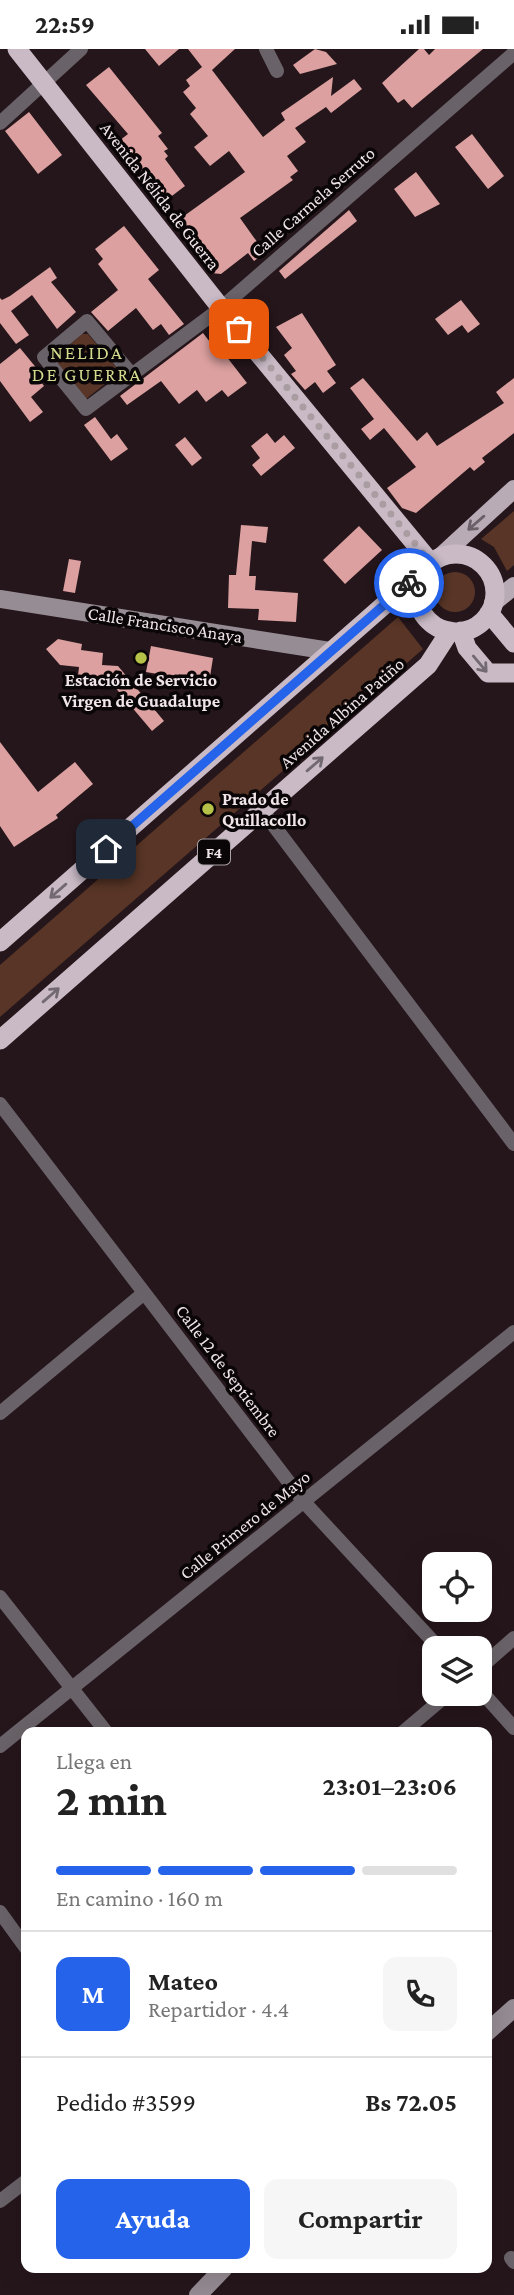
<!DOCTYPE html>
<html lang="es">
<meta charset="utf-8">
<style>
body{margin:0;font-family:"Crimson Pro",serif;background:#f6f6f6;color:#222;height:100vh;display:flex;flex-direction:column;font-size:26px;white-space:nowrap}
*{box-sizing:border-box;margin:0}
p{font-size:23px;color:#767676}
.icon{flex:none;width:38px;height:38px;fill:none;stroke:currentColor;stroke-width:2;stroke-linecap:round;stroke-linejoin:round}
.map{position:relative;flex:1;overflow:hidden}
.panel{position:absolute;left:21px;top:1678px;width:471px;height:546px;display:flex;flex-direction:column;background:#fff;border-radius:14px;box-shadow:0 7px 28px #0002}
.panel>*{flex:none}
.tools{position:absolute;left:422px;top:1503px;display:grid;gap:14px}
.tools a{display:grid;place-items:center;width:70px;height:70px;border-radius:14px;background:#fff;box-shadow:0 7px 28px #0002;font-size:35px}
.pin{position:absolute;display:grid;place-items:center;width:60px;height:60px;color:#fff;margin:-30px;border-radius:14px;box-shadow:0 4px 10px #0006}
.courier{position:absolute;display:grid;place-items:center;width:70px;height:70px;margin:-35px;border:5px solid #2563eb;border-radius:50%;background:#fff;color:#222;box-shadow:0 2px 9px #0007}
.head em{font-style:normal;font-weight:700}
.head div{display:flex;flex-direction:column-reverse}
.head{display:flex;align-items:center;justify-content:space-between;height:119px;padding:0 35px}
h1{font-size:46px;font-weight:700;line-height:52px}
.bar{display:grid;grid-template-columns:repeat(4,1fr);gap:10px 7px;align-content:center;height:84px;padding:0 35px}
.bar i{height:9px;border-radius:5px;background:#e0e0e0}
.bar .current{background:#2563eb}
.bar p{grid-column:span 4}
.line{display:flex;align-items:center;gap:18px;padding:0 35px;border-top:2px solid #e0e0e0}
.line div{flex:1}
.round{display:grid;place-items:center;flex:none;width:74px;height:74px;border-radius:14px;background:#f6f6f6}
.action{display:flex;gap:14px;margin-top:auto;padding:14px 35px}
.action a{flex:1;height:80px;border-radius:14px;background:#2563eb;color:#fff;font-size:28px;font-weight:700;line-height:80px;text-align:center}
.action a+a{background:#f6f6f6;color:#222}
.status{display:flex;justify-content:space-between;align-items:center;height:49px;padding:0 35px;background:#fff;direction:ltr}
.status svg{height:19px;fill:currentColor}
.map>svg:first-child{display:block}
.green{fill:#583526}
.building{fill:#dba09f}
.lines{fill:none;stroke-linecap:round;stroke-linejoin:round}
.minor{stroke:#696268;stroke-width:14}
.secondary{stroke:#968c94;stroke-width:18}
.primary{stroke:#b9abb6;stroke-width:18}
.trunk{stroke:#c9bac6;stroke-width:19}
.oneway{stroke:#6a6067}
.oneway2{stroke:#736970}
.done{stroke:#a99da1;stroke-width:7;stroke-dasharray:0 12.6}
.route{stroke:#2563eb;stroke-width:9}
.poi-dot{fill:#b6c148;stroke:#0a0506;stroke-width:2.5}
.labels{text-anchor:middle;stroke-width:7;stroke-linejoin:round;paint-order:stroke}
.shield{fill:#0a0506;stroke:#aba2a5;stroke-width:2}
.shield-label{font-size:16px;font-weight:bold;fill:#f0e5e9}
.street-label{font-size:18px;fill:#f0e5e9;stroke:#0a0506}
.poi-label{font-size:18px;font-weight:bold;fill:#f0e5e9;stroke:#0a0506}
.neighbourhood-label{font-size:19px;letter-spacing:2px;fill:#d2dc8e;stroke:#0a0506}
</style>
<div class="status"><b>22:59</b><svg viewBox="0 0 49 12"><path d="M0 12V9h3v3zM5 12V6h3v6zM10 12V3h3v9zM15 12V0h3v12zM26 1h20v11H26zM47 4h2v5h-2z"/></svg></div>
<div class="map">
<svg width="514" height="2246" viewBox="0 0 514 2246">
<rect width="100%" height="100%" fill="#25161b"/>
<path class="green" d="M82,285H88L120,323L86,350L58,314V306Z
M514,462V516L507,522L494,498L481,490Z
M435 543a20 20 0 1 1 40 0a20 20 0 1 1-40 0Z
M398,568L423,600L0,968V916Z"/>
<path class="building" d="M145,0H179L159,17Z
M188,0H235L212,21L263,88L285,71L281,64L333,28L331,47L354,30L362,40L331,64L326,58L295,79L306,93L287,107L298,122L290,128L293,131L240,169L265,204L254,212L248,204L221,225L211,224L188,194L191,191L177,172L245,123L229,102L210,117L194,98L208,87L190,65L196,59L183,43L190,37L186,31L202,18Z
M315,0L326,3L337,15L300,25L293,16Z
M419,0H424L429,6L435,0H483L412,59L404,50L398,54L382,34Z
M109,18L162,84L158,87L168,100L164,102L168,107L165,110L185,137L164,153L131,110L128,112L115,95L128,85L86,36Z
M29,63L62,106L38,125L5,82Z
M472,85L504,127L488,140L455,98Z
M416,123L440,155L415,168L394,140Z
M349,161L357,172L285,230L279,222Z
M124,177L159,221L148,230L184,275L169,286L161,275L153,281L136,259L108,282L91,263L118,241L98,215L103,210L95,200Z
M50,218L57,229L51,233L76,263L57,280L32,246L11,262L29,286L16,295L0,274V249L2,251L10,247Z
M461,251L480,275L468,284L462,276L448,286L435,270Z
M302,264L336,316L327,322L336,334L323,344L315,333L305,341L291,325L296,322L284,306L292,299L276,278Z
M203,284L213,297L216,294L247,334L228,348L222,341L206,353L197,341L179,355L161,332L127,356L120,347Z
M20,299L38,321V329L44,337L31,348L43,363L30,373L0,332V315Z
M363,329L417,392L427,383L437,397L504,354L496,343L514,329V384L482,409L485,413L474,422L470,418L416,464L402,459L387,439L416,418L384,379L370,391L361,380L374,370L350,339Z
M95,368L111,390L117,385L128,400L111,412L84,376Z
M267,384L275,394L284,386L295,399L261,427L252,416L260,409L251,397Z
M185,388L202,409L192,417L175,396Z
M241,476L268,478L266,494L252,492L249,527H256L255,541L298,544L296,573L258,571L259,560L228,559L229,526H236Z
M359,477L382,501L345,535L323,511Z
M69,510L81,512L75,544L63,542Z
M58,590L82,595L81,601L103,604L102,616L118,617L164,672L152,682L108,630L78,627L79,618L60,616L46,600Z
M151,597L213,609L209,634L146,623Z
M0,693L38,743L75,713L93,735L56,766L58,769L14,798L0,777Z"/>
<g class="lines">
<path class="minor" d="M266,0L277,22
M0,74L81,0
M132,326L87,272L44,308L86,360L221,259L514,4
M262,761L514,1095
M0,1055L304,1453L440,1600
M0,1364L144,1244
M0,1548L107,1684
M480,1619L514,1589
M480,1641L514,1679
M402,1684L448,1645
M0,1697L514,1283
M0,1863L26,1899
M0,2152L26,2132
M511,2209L514,2213"/>
<path class="secondary" d="M0,550L330,602
M486,1984L514,1959
M198,2246L224,2219"/>
<path class="primary" d="M439,509L514,440
M493,554L514,537"/>
<path class="trunk" d="M17,0L221,259L431,514
M417 544a39 39 0 1 1 78 0a39 39 0 1 1-78 0Z
M489,564L514,594
M461,582L467,599L488,624H514
M0,893L424,521
M0,991L428,616L450,582"/>
</g>
<defs><path id="oneway-shaft" d="M-6 0H5M1.5-3L5.5 0L1.5 3" fill="none" stroke-width="1.6" stroke-linecap="round" stroke-linejoin="round" transform="scale(1.75)"/></defs>
<use class="oneway" href="#oneway-shaft" transform="translate(476 474) rotate(139)"/>
<g class="oneway2">
<use href="#oneway-shaft" transform="translate(480 615) rotate(50)"/>
<use href="#oneway-shaft" transform="translate(315 715) rotate(-41)"/>
<use href="#oneway-shaft" transform="translate(58 842) rotate(139)"/>
<use href="#oneway-shaft" transform="translate(51 946) rotate(-41)"/>
</g>
<g class="lines">
<path class="done" d="M239,280L431,514L409,534"/>
<path class="route" d="M106,800L409,534"/>
</g>
<g class="poi-dot">
<circle cx="141" cy="609" r="7"/>
<circle cx="208" cy="760" r="7"/>
</g>
<g class="labels">
<rect class="shield" x="198" y="790.5" width="32" height="25" rx="5"/>
<g class="shield-label">
<text x="214" y="809">F4</text>
</g>
<g class="street-label">
<text transform="translate(160 147) rotate(52)" y="6">Avenida Nélida de Guerra</text>
<text transform="translate(313 153) rotate(-41)" y="6">Calle Carmela Serruto</text>
<text transform="translate(165 576) rotate(9)" y="6">Calle Francisco Anaya</text>
<text transform="translate(342 664) rotate(-41)" y="6">Avenida Albina Patiño</text>
<text transform="translate(228 1322) rotate(53)" y="6">Calle 12 de Septiembre</text>
<text transform="translate(245 1476) rotate(-39)" y="6">Calle Primero de Mayo</text>
</g>
<g class="poi-label">
<text x="141" y="637">Estación de Servicio<tspan x="141" dy="21">Virgen de Guadalupe</tspan></text>
<text x="222" y="756" text-anchor="start">Prado de<tspan x="222" dy="21">Quillacollo</tspan></text>
</g>
<g class="neighbourhood-label">
<text x="87" y="310">NELIDA<tspan x="87" dy="22">DE GUERRA</tspan></text>
</g>
</g>
</svg>
<div class="tools">
<a><svg class="icon" aria-label="locate" viewBox="0 0 24 24"><circle cx="12" cy="12" r="6"/><path d="M12 2v4M12 18v4M2 12h4M18 12h4"/></svg></a>
<a><svg class="icon" aria-label="layers" viewBox="0 0 24 24"><path d="M12 4l9 5-9 5-9-5zM3 14l9 5 9-5"/></svg></a>
</div>
<div class="pin" style="left:239px;top:280px;background:#ea580c"><svg class="icon" aria-label="bag" viewBox="0 0 24 24"><path d="M5 8h14l-1 12H6zM9 8a3 3 0 0 1 6 0"/></svg></div>
<div class="pin" style="left:106px;top:800px;background:#1f2937"><svg class="icon" aria-label="home" viewBox="0 0 24 24"><path d="M3 11l9-7 9 7M6 9v11h12V9"/></svg></div>
<div class="courier" style="left:409px;top:534px"><svg class="icon" aria-label="bike" viewBox="0 0 24 24"><circle cx="6" cy="16" r="4"/><circle cx="18" cy="16" r="4"/><path d="M6 16l4-8h5l3 8M10 8l3 8H6M13 5h3"/></svg></div>
<section class="panel">
<div class="head"><div><h1>2 min</h1><p>Llega en</p></div><em>23:01–23:06</em></div>
<div class="bar"><i class="current"></i><i class="current"></i><i class="current"></i><i></i><p>En camino · 160 m</p></div>
<div class="line" style="height:126px"><b class="round" style="background:#2563eb;color:#fff">M</b><div><b>Mateo</b><p>Repartidor · 4.4</p></div><a class="round"><svg class="icon" aria-label="phone" viewBox="0 0 24 24"><path d="M5 4h4l2 5-3 2q2 4 5 5l2-3 5 2v4C11 20 4 13 5 4z"/></svg></a></div>
<div class="line" style="height:91px"><div>Pedido #3599</div><b>Bs 72.05</b></div>
<div class="action"><a>Ayuda</a><a>Compartir</a></div>
</section>
</div>
